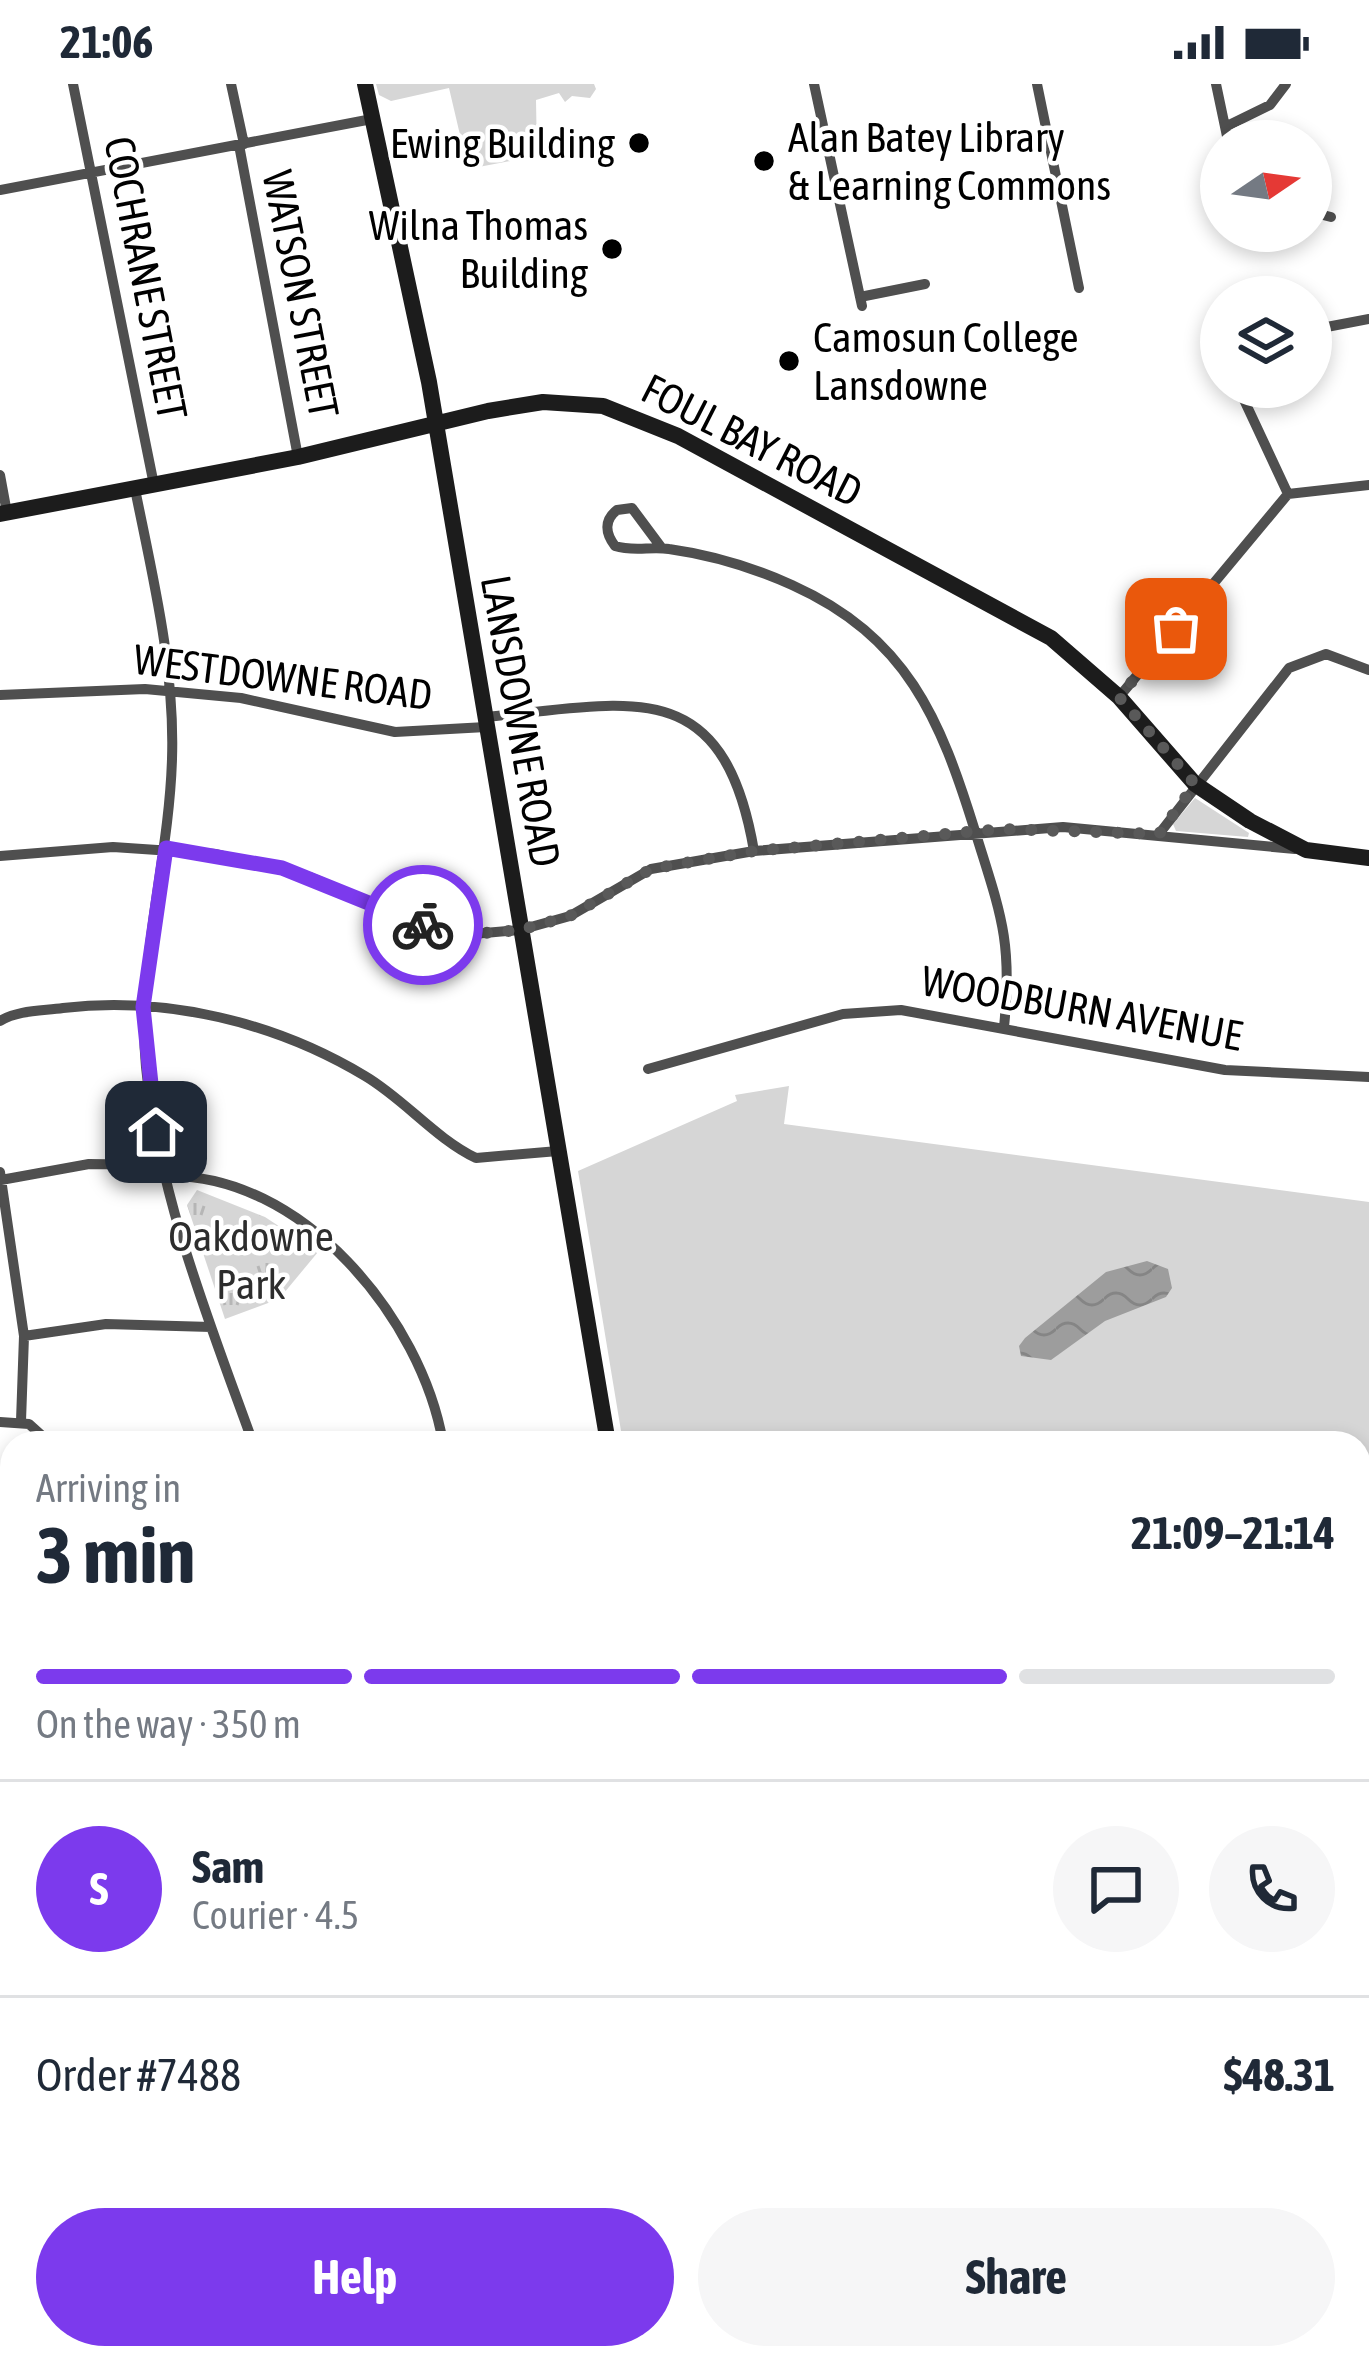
<!DOCTYPE html>
<meta charset="utf-8">
<style>
body{margin:0;font-family:"Asap Condensed",sans-serif;background:#f6f6f7;color:#1f2937;height:100vh;display:flex;flex-direction:column;font-size:45px;white-space:nowrap}
*{box-sizing:border-box;margin:0}
p{font-size:39px;color:#747a83}
.icon{flex:none;width:66px;height:66px;fill:none;stroke:currentColor;stroke-width:2;stroke-linecap:round;stroke-linejoin:round}
.map{position:relative;flex:1;overflow:hidden}
.details{position:absolute;left:0px;top:1347px;width:1371px;height:939px;display:flex;flex-direction:column;background:#fff;border-radius:36px 36px 0 0;box-shadow:0 6px 18px #0003}
.details>*{flex:none}
.needle{width:78px;rotate:77deg}
.fabs{position:absolute;left:1200px;top:36px;display:grid;gap:24px}
.fabs a{display:grid;place-items:center;width:132px;height:132px;border-radius:50%;background:#fff;box-shadow:0 6px 18px #0003;font-size:60px}
.pin{position:absolute;display:grid;place-items:center;width:102px;height:102px;color:#fff;margin:-51px;border-radius:24px;box-shadow:0 6px 18px #0006}
.courier{position:absolute;display:grid;place-items:center;width:120px;height:120px;margin:-60px;border:9px solid #7c3aed;border-radius:50%;background:#fff;color:#222;box-shadow:0 3px 15px #0007}
.headline em{font-style:normal;font-weight:700}
.headline div{display:flex;flex-direction:column-reverse}
.headline{display:flex;align-items:center;justify-content:space-between;height:204px;padding:0 36px}
h1{font-size:78px;font-weight:700;line-height:90px}
.bar{display:grid;grid-template-columns:repeat(4,1fr);gap:18px 12px;align-content:center;height:144px;padding:0 36px}
.bar i{height:15px;border-radius:9px;background:#e0e1e3}
.bar .selected{background:#7c3aed}
.bar p{grid-column:span 4}
.line{display:flex;align-items:center;gap:30px;padding:0 36px;border-top:3px solid #e0e1e3}
.line div{flex:1}
.round{display:grid;place-items:center;flex:none;width:126px;height:126px;border-radius:63px;background:#f6f6f7}
.action{display:flex;gap:24px;margin-top:auto;padding:24px 36px}
.action a{flex:1;height:138px;border-radius:72px;background:#7c3aed;color:#fff;font-size:48px;font-weight:700;line-height:138px;text-align:center}
.action a+a{background:#f6f6f7;color:#1f2937}
.status{display:flex;justify-content:space-between;align-items:center;height:84px;padding:0 60px;background:#fff;direction:ltr}
.status svg{height:33px;fill:currentColor}
.map>svg:first-child{display:block}
.green{fill:#d6d6d6}
.park{fill:url(#park-tufts)}
.water{fill:url(#water-waves)}
.lines{fill:none;stroke-linecap:round;stroke-linejoin:round}
.street{stroke:#4f4f4f;stroke-width:10}
.secondary{stroke:#1c1c1c;stroke-width:16}
.done{stroke:#595959;stroke-width:12;stroke-dasharray:0 21.6}
.route{stroke:#7c3aed;stroke-width:15}
.poi-dot{fill:#000;stroke:#fff;stroke-width:4.5}
.labels{text-anchor:middle;stroke-width:9;stroke-linejoin:round;paint-order:stroke}
.poi-label{font-size:42px;fill:#000;stroke:#fff;text-anchor:start}
.street-label{font-size:42px;fill:#000;stroke:#fff}
.park-label{font-size:42px;fill:#2d2d2d;stroke:#fff}
</style>
<div class="status"><b>21:06</b><svg viewBox="0 0 49 12"><path d="M0 12V9h3v3zM5 12V6h3v6zM10 12V3h3v9zM15 12V0h3v12zM26 1h20v11H26zM47 4h2v5h-2z"/></svg></div>
<div class="map">
<svg width="1369" height="2285" viewBox="0 0 1369 2285">
<defs>
<pattern id="park-tufts" width="24" height="20" patternUnits="userSpaceOnUse" patternTransform="scale(3)"><rect width="24" height="20" fill="#d6d6d6"/><path d="M3 7l-1-3M5 7V3M7 7l1-3M15 17l-1-3M17 17v-4M19 17l1-3" fill="none" stroke="#b6b6b6"/></pattern>
<pattern id="water-waves" width="16" height="10" patternUnits="userSpaceOnUse" patternTransform="scale(3)"><rect width="16" height="10" fill="#9d9d9d"/><path d="M0 5q4-4 8 0t8 0" fill="none" stroke="#858585"/></pattern>
</defs>
<rect width="100%" height="100%" fill="#fff"/>
<path class="green" d="M376,0H594L596,5L590,14L572,12L565,18L559,9L536,16L537,72L468,85L449,4L391,17L379,11Z
M1195,714L1249,749L1248,753L1176,747L1173,740Z
M789,1002L784,1040L1369,1118V1681L1359,1680V1359H623L578,1087L737,1017L735,1011Z"/>
<path class="park" d="M197,1106L265,1133L318,1168L279,1215L225,1235L187,1121Z
M424,2274H556L569,2285H415Z"/>
<path class="water" d="M1147,1177L1168,1185L1172,1204L1166,1213L1105,1237L1051,1276L1021,1272L1019,1262L1025,1254L1106,1188Z"/>
<g class="lines">
<path class="street" d="M73,0L154,401
M231,0L244,60
M814,0L862,222
M1037,0L1079,204
M1216,0L1228,57
M1225,43L1270,21L1286,0
M239,61L298,373
M0,106L372,35
M1311,128L1331,133
M860,213L925,200
M1311,246L1369,235
M1238,303L1288,410L1369,401
M0,391L7,429
M135,405C153,494 175,584 172,675C169,778 136,881 146,983C159,1113 209,1237 253,1359
M661,463L632,424L617,426C604,436 605,449 615,462C634,468 651,462 669,465C712,471 752,483 792,501C907,553 940,634 975,747C1000,828 1013,856 1004,943
M0,611L145,605L241,614L395,648L486,643
M1119,613L1288,410
M485,633C629,620 723,586 754,767
M1159,750L1289,584L1326,570L1369,586
M0,772L113,763L216,770L310,793L426,842L473,850L520,846L570,832L651,785L754,767L1063,743L1295,765
M0,937C18,926 42,927 63,924C167,912 275,938 365,992C404,1015 436,1055 476,1074L558,1067
M648,985L843,930L901,926L1225,986L1369,993
M0,1088L24,1252L21,1337
M165,1092C302,1088 422,1235 443,1359
M1,1096L89,1080L162,1081
M24,1252L106,1240L211,1243
M0,1338L29,1340L50,1359
M0,1720L12,1705
M0,1785L12,1795
M0,1962L12,1948
M1359,2070L1369,2073
M0,2202L12,2188
M1359,2222L1369,2220
M579,2274L592,2285
M1018,2274L1025,2285
M130,2285L139,2274
M320,2285L329,2274
M1063,2285L1076,2274"/>
<path class="secondary" d="M365,0L429,298L608,1359
M0,430L298,373L488,327L543,318L603,322L678,352L1051,554L1119,613L1195,700L1250,737L1306,766L1369,774
M0,1575L12,1573
M1359,1699L1369,1700
M697,2285L698,2274"/>
</g>
<g class="lines">
<path class="done" d="M423,841L472,850L520,846L570,832L651,785L754,767L1001,745L1159,750L1195,700L1119,613L1176,545"/>
<path class="route" d="M156,1048L143,923L166,764L282,784L423,841"/>
</g>
<g class="poi-dot">
<circle cx="639" cy="59" r="12"/>
<circle cx="764" cy="77" r="12"/>
<circle cx="612" cy="165" r="12"/>
<circle cx="789" cy="277" r="12"/>
</g>
<g class="labels">
<g class="poi-label">
<text x="788" y="68">Alan Batey Library<tspan x="788" dy="48">&amp; Learning Commons</tspan></text>
<text x="615" y="74" text-anchor="end">Ewing Building</text>
<text x="588" y="156" text-anchor="end">Wilna Thomas<tspan x="588" dy="48">Building</tspan></text>
<text x="813" y="268">Camosun College<tspan x="813" dy="48">Lansdowne</tspan></text>
</g>
<g class="street-label">
<text transform="translate(146 194) rotate(79)" y="15">COCHRANE STREET</text>
<text transform="translate(301 210) rotate(79)" y="15">WATSON STREET</text>
<text transform="translate(752 356) rotate(27)" y="15">FOUL BAY ROAD</text>
<text transform="translate(283 593) rotate(7)" y="15">WESTDOWNE ROAD</text>
<text transform="translate(521 637) rotate(80)" y="15">LANSDOWNE ROAD</text>
<text transform="translate(1082 924) rotate(10)" y="15">WOODBURN AVENUE</text>
</g>
<g class="park-label">
<text x="251" y="1167">Oakdowne<tspan x="251" dy="48">Park</tspan></text>
</g>
</g>
</svg>
<div class="fabs">
<a><svg class="needle" viewBox="-14 -14 28 28"><path d="M0-13l5 13h-10z" fill="#e53935"/><path d="M0 13l5-13h-10z" fill="#747a83"/></svg></a>
<a><svg class="icon" aria-label="layers" viewBox="0 0 24 24"><path d="M12 4l9 5-9 5-9-5zM3 14l9 5 9-5"/></svg></a>
</div>
<div class="pin" style="left:1176px;top:545px;background:#ea580c"><svg class="icon" aria-label="bag" viewBox="0 0 24 24"><path d="M5 8h14l-1 12H6zM9 8a3 3 0 0 1 6 0"/></svg></div>
<div class="pin" style="left:156px;top:1048px;background:#1f2937"><svg class="icon" aria-label="home" viewBox="0 0 24 24"><path d="M3 11l9-7 9 7M6 9v11h12V9"/></svg></div>
<div class="courier" style="left:423px;top:841px"><svg class="icon" aria-label="bike" viewBox="0 0 24 24"><circle cx="6" cy="16" r="4"/><circle cx="18" cy="16" r="4"/><path d="M6 16l4-8h5l3 8M10 8l3 8H6M13 5h3"/></svg></div>
<section class="details">
<div class="headline"><div><h1>3 min</h1><p>Arriving in</p></div><em>21:09–21:14</em></div>
<div class="bar"><i class="selected"></i><i class="selected"></i><i class="selected"></i><i></i><p>On the way · 350 m</p></div>
<div class="line" style="height:216px"><b class="round" style="background:#7c3aed;color:#fff">S</b><div><b>Sam</b><p>Courier · 4.5</p></div><a class="round"><svg class="icon" aria-label="chat" viewBox="0 0 24 24"><path d="M4 5h16v11H9l-5 4z"/></svg></a><a class="round"><svg class="icon" aria-label="phone" viewBox="0 0 24 24"><path d="M5 4h4l2 5-3 2q2 4 5 5l2-3 5 2v4C11 20 4 13 5 4z"/></svg></a></div>
<div class="line" style="height:156px"><div>Order #7488</div><b>$48.31</b></div>
<div class="action"><a>Help</a><a>Share</a></div>
</section>
</div>
